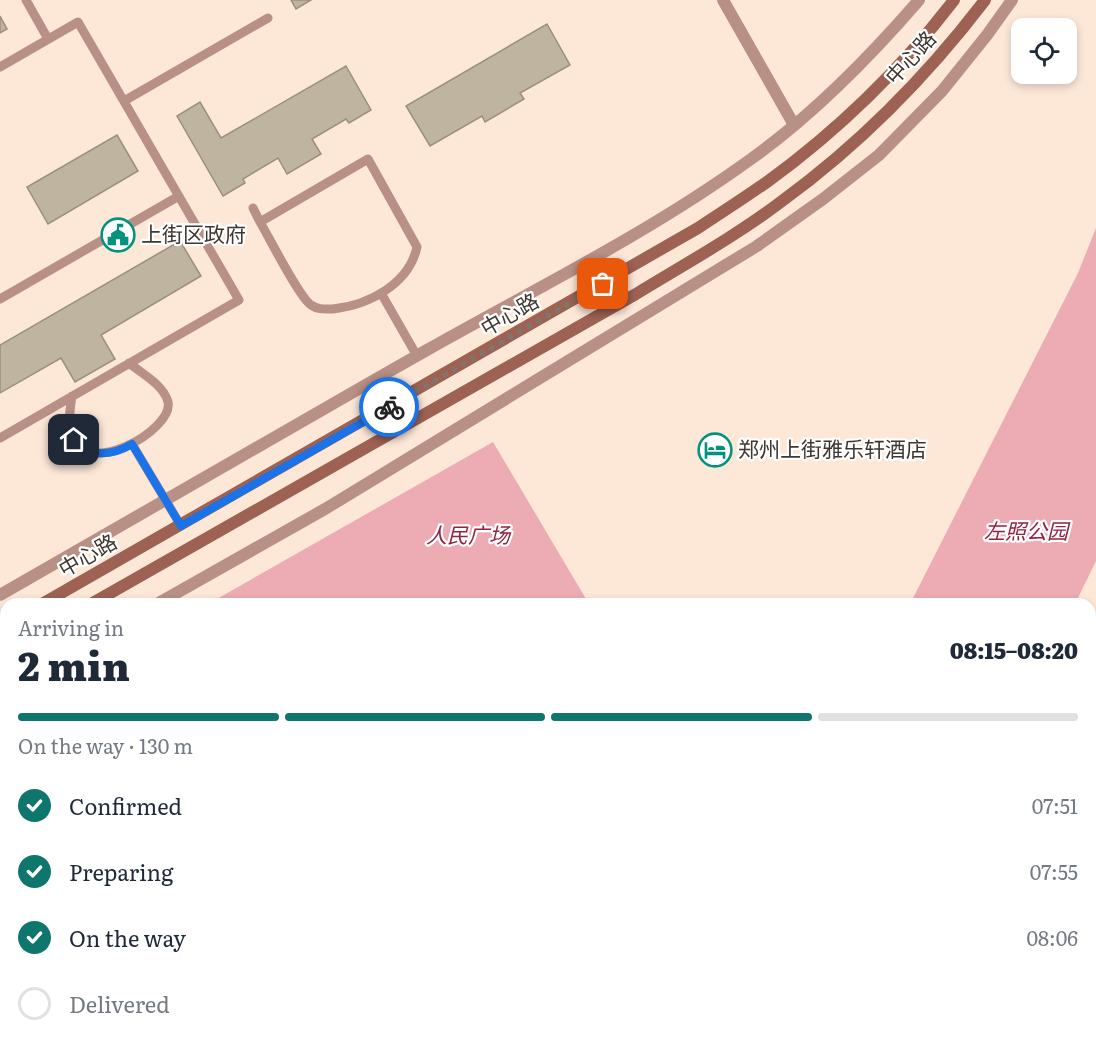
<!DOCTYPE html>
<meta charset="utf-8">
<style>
body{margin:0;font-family:Literata,"Noto Sans SC",serif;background:#f2f2f3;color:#1f2937;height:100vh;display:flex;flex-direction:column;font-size:22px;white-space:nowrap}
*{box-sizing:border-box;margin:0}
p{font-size:20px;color:#747a83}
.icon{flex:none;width:33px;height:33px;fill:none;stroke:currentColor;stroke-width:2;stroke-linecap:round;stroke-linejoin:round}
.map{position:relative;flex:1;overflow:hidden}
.drawer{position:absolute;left:0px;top:598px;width:1096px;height:452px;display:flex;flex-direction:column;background:#fff;border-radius:18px 18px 0 0;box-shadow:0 3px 9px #0003}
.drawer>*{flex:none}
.fabs{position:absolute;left:1011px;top:18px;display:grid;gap:12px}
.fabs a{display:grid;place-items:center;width:66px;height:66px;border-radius:12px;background:#fff;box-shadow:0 3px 9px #0003;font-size:30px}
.pin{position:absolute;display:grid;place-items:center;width:51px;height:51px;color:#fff;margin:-26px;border-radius:12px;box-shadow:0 3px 9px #0006}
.courier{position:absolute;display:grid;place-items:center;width:60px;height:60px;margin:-30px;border:4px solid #1a73e8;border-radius:50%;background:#fff;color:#222;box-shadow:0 2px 8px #0007}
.head em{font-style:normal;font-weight:800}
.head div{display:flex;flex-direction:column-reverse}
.head{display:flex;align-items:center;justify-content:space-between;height:102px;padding:0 18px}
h1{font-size:39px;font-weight:800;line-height:45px}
.bar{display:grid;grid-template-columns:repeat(4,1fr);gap:9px 6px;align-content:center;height:72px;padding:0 18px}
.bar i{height:8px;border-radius:4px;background:#e0e1e3}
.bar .current{background:#0f766e}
.bar p{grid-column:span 4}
ol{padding:0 18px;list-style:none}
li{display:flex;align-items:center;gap:18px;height:66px}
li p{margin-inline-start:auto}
li .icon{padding:6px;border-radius:50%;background:#0f766e;color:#fff;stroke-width:4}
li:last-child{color:#747a83}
li i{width:33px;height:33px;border:3px solid #e0e1e3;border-radius:50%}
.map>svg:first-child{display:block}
.green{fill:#edabb3}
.building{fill:#bfb49f;stroke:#9b907c;stroke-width:1.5}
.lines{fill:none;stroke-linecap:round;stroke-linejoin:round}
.service{stroke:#b99085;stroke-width:9}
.minor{stroke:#b99085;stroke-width:12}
.tertiary{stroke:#b99085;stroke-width:12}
.secondary{stroke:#9d6254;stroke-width:12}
.done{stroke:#81746b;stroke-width:6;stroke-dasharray:0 10.8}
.route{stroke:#1a73e8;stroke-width:8}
.labels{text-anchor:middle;stroke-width:4.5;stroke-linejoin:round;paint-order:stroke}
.street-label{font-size:21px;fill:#3e3630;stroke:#fff}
.poi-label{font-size:21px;fill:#3e3630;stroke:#fff;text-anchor:start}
.park-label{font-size:21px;font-style:italic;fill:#93213f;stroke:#fff}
</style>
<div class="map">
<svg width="1096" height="1049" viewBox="0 0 1096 1049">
<rect width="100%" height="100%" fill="#fde8d8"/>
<path class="green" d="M1096,228V561L1075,604H910L1078,273Z
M493,442L589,604H208Z
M253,1044H447L439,1049H256Z
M685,1044H821L819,1049H682Z"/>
<path class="building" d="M291,0H311L296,9Z
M0,16L7,29L0,33Z
M547,24L570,65L520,93L524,99L485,122L482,116L430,146L406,106Z
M346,66L371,110L349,123L346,119L312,139L321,154L287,174L278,158L243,179L245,183L223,196L177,116L200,102L221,138Z
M117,135L138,171L48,224L27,187Z
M180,241L201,276L101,335L115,359L75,382L61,358L0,393V345Z
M6,799V889L0,879V802Z
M0,1014L6,1025V1028L0,1032Z
M97,1044H148L151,1049H100Z"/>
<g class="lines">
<path class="service" d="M26,0L48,39
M0,67L78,22L239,300L0,438
M124,101L268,18
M253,208L260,222C269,237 299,297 311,305C318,310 325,309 333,309C369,305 409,284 417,247L368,159L260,222
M381,293L417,356
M0,299L179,196
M72,396C70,408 68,421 71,433C82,482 174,430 168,402C164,385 141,373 129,363
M132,444L181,526
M0,961L6,960
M74,1044L77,1049
M44,1049L46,1044"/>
<path class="minor" d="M723,0L794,125
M0,595C142,514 284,431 427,350C535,289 649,233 751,159C814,114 868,59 919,0
M157,604L325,509L757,246L823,199L879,155L942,91L987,35L1012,0"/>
<path class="tertiary" d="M0,677L6,688
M209,1044L212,1049"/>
<path class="secondary" d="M42,604L698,228C721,213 744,198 767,182C837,131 901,69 954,0
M91,604L636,294C685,264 736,236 782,201C860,144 927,76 985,0
M0,628L6,625
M0,657L6,653"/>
</g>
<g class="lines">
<path class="done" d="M389,407L603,284"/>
<path class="route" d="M74,440C88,459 114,455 132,444L181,526L389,407"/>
</g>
<defs>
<g id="civic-ring" transform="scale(1.725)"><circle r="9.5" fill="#fff" stroke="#02927e" stroke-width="1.5"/><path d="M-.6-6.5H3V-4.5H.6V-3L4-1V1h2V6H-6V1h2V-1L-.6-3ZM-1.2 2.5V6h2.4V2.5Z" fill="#02927e"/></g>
<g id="hotel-ring" transform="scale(1.725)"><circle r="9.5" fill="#fff" stroke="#02927e" stroke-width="1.5"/><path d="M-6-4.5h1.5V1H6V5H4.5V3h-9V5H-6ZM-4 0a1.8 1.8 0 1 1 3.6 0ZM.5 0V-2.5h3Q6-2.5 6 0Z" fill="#02927e"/></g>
</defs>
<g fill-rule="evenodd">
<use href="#civic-ring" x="118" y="235"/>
<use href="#hotel-ring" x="715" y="450"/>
</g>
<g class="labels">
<g class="street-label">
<text transform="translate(911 58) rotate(-48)" y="7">中心路</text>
<text transform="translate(510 315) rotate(-30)" y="7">中心路</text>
<text transform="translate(88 556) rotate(-30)" y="7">中心路</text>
</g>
<g class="poi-label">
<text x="141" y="242">上街区政府</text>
<text x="738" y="457">郑州上街雅乐轩酒店</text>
</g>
<g class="park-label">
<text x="1026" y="539">左照公园</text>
<text x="468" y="543">人民广场</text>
</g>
</g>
</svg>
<div class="fabs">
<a><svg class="icon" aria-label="locate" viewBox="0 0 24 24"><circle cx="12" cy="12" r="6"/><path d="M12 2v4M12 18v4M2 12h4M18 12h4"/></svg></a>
</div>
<div class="pin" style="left:603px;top:284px;background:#ea580c"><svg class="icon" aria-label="bag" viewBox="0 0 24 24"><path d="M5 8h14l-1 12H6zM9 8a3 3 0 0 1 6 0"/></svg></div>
<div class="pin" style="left:74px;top:440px;background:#1f2937"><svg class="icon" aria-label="home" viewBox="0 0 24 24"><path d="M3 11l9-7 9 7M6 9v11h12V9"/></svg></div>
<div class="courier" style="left:389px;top:407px"><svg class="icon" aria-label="bike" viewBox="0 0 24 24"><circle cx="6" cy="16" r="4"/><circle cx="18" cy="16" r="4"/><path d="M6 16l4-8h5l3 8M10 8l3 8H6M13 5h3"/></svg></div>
<section class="drawer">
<div class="head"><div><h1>2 min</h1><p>Arriving in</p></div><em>08:15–08:20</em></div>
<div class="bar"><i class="current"></i><i class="current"></i><i class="current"></i><i></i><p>On the way · 130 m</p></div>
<ol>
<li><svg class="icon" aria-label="check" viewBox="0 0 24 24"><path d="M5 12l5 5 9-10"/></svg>Confirmed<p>07:51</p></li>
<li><svg class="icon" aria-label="check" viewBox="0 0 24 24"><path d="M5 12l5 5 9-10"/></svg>Preparing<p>07:55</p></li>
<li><svg class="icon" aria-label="check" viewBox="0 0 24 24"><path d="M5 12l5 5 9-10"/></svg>On the way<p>08:06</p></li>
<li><i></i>Delivered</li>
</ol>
</section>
</div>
